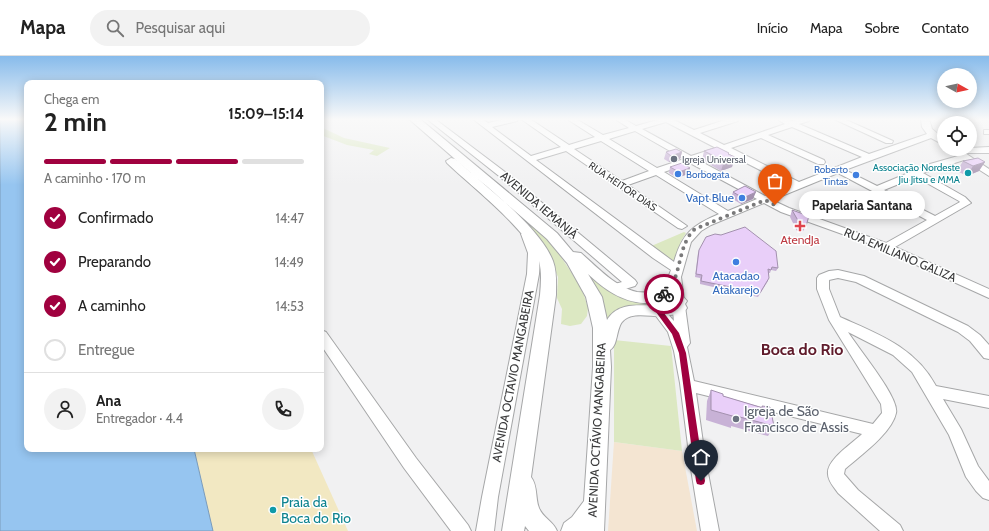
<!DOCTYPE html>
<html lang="pt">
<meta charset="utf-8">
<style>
body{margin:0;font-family:Cabin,sans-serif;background:#f2f2f2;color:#222;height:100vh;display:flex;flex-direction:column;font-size:15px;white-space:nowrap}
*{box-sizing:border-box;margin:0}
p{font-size:13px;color:#767676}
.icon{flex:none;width:22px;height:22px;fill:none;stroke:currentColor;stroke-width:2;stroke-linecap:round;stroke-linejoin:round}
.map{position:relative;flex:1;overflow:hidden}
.drawer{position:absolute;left:24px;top:24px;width:300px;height:372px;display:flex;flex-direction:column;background:#fff;border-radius:8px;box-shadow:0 2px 10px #0003}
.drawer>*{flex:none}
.needle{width:26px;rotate:98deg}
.buttons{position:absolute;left:937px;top:12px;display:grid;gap:8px}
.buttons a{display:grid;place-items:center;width:40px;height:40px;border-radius:50%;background:#fff;box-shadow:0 2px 10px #0003;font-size:20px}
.pin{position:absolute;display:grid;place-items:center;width:34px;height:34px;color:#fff;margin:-41px -17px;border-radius:50% 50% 50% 0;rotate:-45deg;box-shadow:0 0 4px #0007}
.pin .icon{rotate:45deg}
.courier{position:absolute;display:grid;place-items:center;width:40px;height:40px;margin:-20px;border:3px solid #a0013f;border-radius:50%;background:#fff;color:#222;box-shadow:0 1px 5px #0007}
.bubble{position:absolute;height:28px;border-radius:14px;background:#fff;box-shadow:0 2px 10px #0003;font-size:13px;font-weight:700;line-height:28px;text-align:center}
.overview em{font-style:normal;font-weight:700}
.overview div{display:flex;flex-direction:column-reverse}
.overview{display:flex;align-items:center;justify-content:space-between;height:68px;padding:0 20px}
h1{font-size:26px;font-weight:700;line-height:30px}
.bar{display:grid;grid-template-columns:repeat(4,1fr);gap:6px 4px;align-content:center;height:48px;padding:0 20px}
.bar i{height:5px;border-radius:3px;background:#e0e0e0}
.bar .selected{background:#a0013f}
.bar p{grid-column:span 4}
.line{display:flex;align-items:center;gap:10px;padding:0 20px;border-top:1px solid #e0e0e0}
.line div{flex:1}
.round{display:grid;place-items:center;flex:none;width:42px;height:42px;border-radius:21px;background:#f2f2f2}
ol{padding:0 20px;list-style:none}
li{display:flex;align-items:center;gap:12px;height:44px}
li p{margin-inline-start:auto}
li .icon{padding:4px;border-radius:50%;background:#a0013f;color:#fff;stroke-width:4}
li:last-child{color:#767676}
li i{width:22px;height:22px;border:2px solid #e0e0e0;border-radius:50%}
header{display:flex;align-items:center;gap:24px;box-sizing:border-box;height:56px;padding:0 20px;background:#fff;border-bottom:1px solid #e0e0e0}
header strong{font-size:19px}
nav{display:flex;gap:22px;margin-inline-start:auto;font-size:14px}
.search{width:280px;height:36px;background:#f2f2f2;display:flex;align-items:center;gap:10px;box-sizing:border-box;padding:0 14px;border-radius:22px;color:#767676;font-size:15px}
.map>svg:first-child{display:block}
.education{fill:#f4e5d2}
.green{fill:#dce8c2}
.sand{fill:#f2e8c2}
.water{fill:#96c5f0;stroke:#7a9bba}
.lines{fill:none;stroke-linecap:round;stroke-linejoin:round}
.minor-casing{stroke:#a6a7a8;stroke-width:2}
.major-casing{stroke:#a6a7a8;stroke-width:2}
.minor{fill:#fff;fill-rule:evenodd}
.major{fill:#fff;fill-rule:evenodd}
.wall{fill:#c8b2d6}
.shaded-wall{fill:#a391ae}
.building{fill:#e9cff9;stroke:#a391ae}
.route{fill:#a0013f}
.done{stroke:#7a7a7b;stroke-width:4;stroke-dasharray:0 7.2}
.worship-dot{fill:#6b7280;stroke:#feffff;stroke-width:1.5}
.culture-dot{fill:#0f9aa8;stroke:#feffff;stroke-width:1.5}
.shop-dot{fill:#3f7fe0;stroke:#feffff;stroke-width:1.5}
.health-dot{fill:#e0444e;stroke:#feffff;stroke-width:1.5}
.labels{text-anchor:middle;stroke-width:3;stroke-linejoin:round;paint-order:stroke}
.far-worship-label{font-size:10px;fill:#5b616d;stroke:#feffff;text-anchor:start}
.far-culture-label{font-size:10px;fill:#0d838f;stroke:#feffff;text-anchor:end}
.far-shop-label{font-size:10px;fill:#366cbe;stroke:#feffff;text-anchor:end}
.far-street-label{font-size:10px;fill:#3a3a3b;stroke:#feffff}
.shop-label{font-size:12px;fill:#366cbe;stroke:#feffff;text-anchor:end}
.street-label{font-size:12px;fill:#3a3a3b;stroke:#feffff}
.health-label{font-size:12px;fill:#be3a42;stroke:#feffff}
.near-worship-label{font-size:14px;fill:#5b616d;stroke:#feffff;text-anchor:start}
.near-culture-label{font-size:14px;fill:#0d838f;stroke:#feffff;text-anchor:start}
.district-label{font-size:16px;font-weight:bold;fill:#601c2c;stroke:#feffff}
</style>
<header>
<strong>Mapa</strong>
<div class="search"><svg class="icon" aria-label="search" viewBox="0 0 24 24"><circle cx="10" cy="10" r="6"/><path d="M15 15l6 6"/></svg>Pesquisar aqui</div>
<nav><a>Início</a><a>Mapa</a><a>Sobre</a><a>Contato</a></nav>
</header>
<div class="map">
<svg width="989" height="475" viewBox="0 0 989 475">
<rect width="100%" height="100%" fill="#f1f1f2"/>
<path class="education" d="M614,386L682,395L697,475H608Z"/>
<path class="green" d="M408,63H411L438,84L549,183L577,225L584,239L588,252L587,260L581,268L570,270L561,268L562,253L557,242L558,221L541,184L527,168L435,85Z
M323,72L344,82L390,92L377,100L369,98L374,94L347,89L321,79V73Z
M684,176L686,177L681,185L674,207L649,191Z
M586,216C607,234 619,246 649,246L651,253C632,252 620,249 606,265Z
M614,284L671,290L682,395L614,386Z"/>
<path class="sand" d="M194,393H311L348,475H213Z"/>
<path class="water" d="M0,63H27V393H194L213,475H0Z"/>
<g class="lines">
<g class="minor-casing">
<path id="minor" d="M427,63H435L505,116L635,224L637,227L635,230L615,236L611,235L609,232L611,229L622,226L499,120Z
M473,63H482L488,67L506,63H518L517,65L492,71L531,100L561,91L521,63H530L569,89L595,81L567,63H576L603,79L629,72L615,63H624L636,70L661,63H672L694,74L728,63H739L738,65L700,77L724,89L785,68L777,63H787L792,65L799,63H810L809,65L799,68L869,98L927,78L922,71L921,63H929L932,73L944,83V89L931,82L845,114L877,130L930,108L958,100L949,93L989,91V97H965L989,113V120L964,104L923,117L965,141L971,147L895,191L989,233V242L870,188L781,156L764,147L711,169L701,175L691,186L681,221L690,287L687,291L694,325L873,368L882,357L881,348L829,264L817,233V222L819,219L829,215L838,214L864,220L968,270L980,279L989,289V303L984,302L970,285L958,276L856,226L838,222L829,224V233L840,261C878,278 915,291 936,330L989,340V352L943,343L961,373L978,410L989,425V444L983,442L976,435L966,421L949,379L912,316L893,299L848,276C857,291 900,342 896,357C892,377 860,400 845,413L844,418L858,434L900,469L903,475H880L838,437C834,431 828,425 828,418C826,404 853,387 862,378L696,337L705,401L719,475H701L691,413L680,327L674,295L668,276L656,260L651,248L654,239L665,230L671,214L653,202ZM666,66L716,92L691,100L642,73ZM792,71L862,101L799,126L731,92L761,82L818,108H824L825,106L824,104L768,79ZM635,75L684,103L657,112L609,83ZM601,85L649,115L622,125L574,93ZM566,95L678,172L682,173L687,170L628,129L656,119L719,158C693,169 682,177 674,206L536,104ZM723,95L791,130L765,140L698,104ZM690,107L757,143L728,155L664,116ZM838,117L927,164L886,187L789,152L772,144ZM916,121L959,145L960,146L935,160L884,134ZM671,238L674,265C668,258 662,253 664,244Z
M834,63H844L893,85L892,87H886Z
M984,74H989V78H984Z
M526,175C540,178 540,207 539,218L498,441L494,475H476L482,441L527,218L528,197L521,178Z
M321,274L326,276L416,402L468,469L471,475H451L404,412L321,289Z"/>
</g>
<g class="major-casing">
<path id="major" d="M409,63H420L557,177L573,196L581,197C597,211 615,231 637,236C650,238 678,231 687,245L685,248L687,252L684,256C679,257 672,259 666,260C653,262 632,254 622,266C616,274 618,289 610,294L611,311L604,475H561L564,467L572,461L584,445L593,311V272L586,241L567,207L547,183ZM588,218C604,233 622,246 644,247C653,247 663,244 672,248C650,253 621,241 607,264L602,241Z
M451,102L455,103C484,129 539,170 553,205C557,216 556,228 556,239L531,421C538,430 535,442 539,452C543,462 553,465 557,475H529L525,470L524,475H502L540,239C541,228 542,216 539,205C528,174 472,131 447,107L446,105Z"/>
</g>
<use href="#minor" class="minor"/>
<use href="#major" class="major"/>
</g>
<path class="wall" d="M704,95L729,98L735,101L732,111L721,115L702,104Z
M666,96H682L680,103L669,106L664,103Z
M978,102L979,115L967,120L957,115L963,105Z
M670,111L690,112L688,118L677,122L669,117Z
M733,136L753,143L741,148L731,142Z
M792,154L806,170L802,177L797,175L790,161Z
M699,194L778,212L776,215L771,214L770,217H769L768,225L758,241L700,228V222L695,221L698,197Z
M711,334L723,340L761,351L762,350L774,370L768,380L731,370V372L706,364L707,345Z"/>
<path class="shaded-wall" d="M682,96L680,103L669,106L671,100Z
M729,97L727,104L735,101L732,111L721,115L724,105L728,98Z
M985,106L979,115L967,120L973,110Z
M690,112L688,118L677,122L679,116Z
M756,136L753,143L741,148L743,142Z"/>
<path class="building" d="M717,91L729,97L728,98L735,101L724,105L704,95Z
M676,93L682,96L671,100L666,96Z
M978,102L985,106L973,110L963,105Z
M682,107L690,112L679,116L670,111Z
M745,130L756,136L743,142L733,136Z
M792,154L809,160L806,170L800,168Z
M745,171L776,195L778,212L772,211L771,214L768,213L769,222L760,237L701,225L702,219L696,218L699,194L706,181L715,178L721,179Z
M711,334L723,338V340L763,352L762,350L770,351L774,370L736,360V361L711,354Z"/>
<linearGradient id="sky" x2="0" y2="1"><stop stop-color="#87bbeb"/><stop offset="0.49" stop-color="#f9f9f9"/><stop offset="1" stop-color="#f9f9f9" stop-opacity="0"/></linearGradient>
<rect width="989" height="129" fill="url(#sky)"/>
<path class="route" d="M664,236L667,238C663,244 659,245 661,253L679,277L686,297L705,425L704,428L701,429L697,428L696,425L679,297L672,278L656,256L653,249L657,240Z"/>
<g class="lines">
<path class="done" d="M664,238C683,223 676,190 695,173L765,144L775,149"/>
</g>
<g class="worship-dot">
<circle cx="674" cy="103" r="4"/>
<circle cx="736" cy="363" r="4"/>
</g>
<g class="culture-dot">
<circle cx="968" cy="117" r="4"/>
<circle cx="273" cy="454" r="4"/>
</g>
<g class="shop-dot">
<circle cx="678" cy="118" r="4"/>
<circle cx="856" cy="119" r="4"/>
<circle cx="742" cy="142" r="4"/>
<circle cx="736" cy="206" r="4"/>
</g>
<path class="health-dot" d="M798 164h4v4h4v4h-4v4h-4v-4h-4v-4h4z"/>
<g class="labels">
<g class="far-worship-label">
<text x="682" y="107">Igreja Universal</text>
</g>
<g class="far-culture-label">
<text x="960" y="115">Associação Nordeste<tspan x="960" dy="12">Jiu Jitsu e MMA</tspan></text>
</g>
<g class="far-shop-label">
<text x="848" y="117">Roberto<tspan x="848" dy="12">Tintas</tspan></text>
<text x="686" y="122" text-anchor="start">Borbogata</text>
</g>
<g class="far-street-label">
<text transform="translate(623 130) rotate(34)" y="4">RUA HEITOR DIAS</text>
</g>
<g class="shop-label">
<text x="734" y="146">Vapt Blue</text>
<text x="736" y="224" text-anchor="middle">Atacadao<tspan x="736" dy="14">Atakarejo</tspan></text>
</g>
<g class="street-label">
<text transform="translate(539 149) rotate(40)" y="4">AVENIDA IEMANJÁ</text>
<text transform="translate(900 199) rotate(23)" y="4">RUA EMILIANO GALIZA</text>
<text transform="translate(513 320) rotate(-79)" y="4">AVENIDA OCTAVIO MANGABEIRA</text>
<text transform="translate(597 374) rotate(-87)" y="4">AVENIDA OCTÁVIO MANGABEIRA</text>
</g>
<g class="health-label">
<text x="800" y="188">AtendJa</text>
</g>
<g class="near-worship-label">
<text x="744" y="360">Igreja de São<tspan x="744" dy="16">Francisco de Assis</tspan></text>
</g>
<g class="near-culture-label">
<text x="281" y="451">Praia da<tspan x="281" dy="16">Boca do Rio</tspan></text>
</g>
<g class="district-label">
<text x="802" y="299">Boca do Rio</text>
</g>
</g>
</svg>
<div class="buttons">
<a><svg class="needle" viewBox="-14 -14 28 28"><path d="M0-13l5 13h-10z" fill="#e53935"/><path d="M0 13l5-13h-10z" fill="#767676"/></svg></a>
<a><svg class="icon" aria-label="locate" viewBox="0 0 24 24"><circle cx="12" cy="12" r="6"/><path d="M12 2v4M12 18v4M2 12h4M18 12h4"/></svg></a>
</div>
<div class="pin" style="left:775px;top:149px;background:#ea580c"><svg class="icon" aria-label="bag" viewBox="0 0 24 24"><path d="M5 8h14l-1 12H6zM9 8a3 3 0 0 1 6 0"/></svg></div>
<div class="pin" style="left:701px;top:425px;background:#1f2937"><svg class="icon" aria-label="home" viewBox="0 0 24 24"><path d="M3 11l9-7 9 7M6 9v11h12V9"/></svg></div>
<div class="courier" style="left:664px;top:238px"><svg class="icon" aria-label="bike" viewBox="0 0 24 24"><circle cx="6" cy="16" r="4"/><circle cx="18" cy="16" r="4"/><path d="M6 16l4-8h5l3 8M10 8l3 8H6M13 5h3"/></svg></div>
<div class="bubble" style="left:799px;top:135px;width:126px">Papelaria Santana</div>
<section class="drawer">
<div class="overview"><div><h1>2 min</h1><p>Chega em</p></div><em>15:09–15:14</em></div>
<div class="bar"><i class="selected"></i><i class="selected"></i><i class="selected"></i><i></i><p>A caminho · 170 m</p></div>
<ol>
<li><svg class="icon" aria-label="check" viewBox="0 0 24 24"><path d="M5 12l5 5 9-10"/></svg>Confirmado<p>14:47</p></li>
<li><svg class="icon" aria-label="check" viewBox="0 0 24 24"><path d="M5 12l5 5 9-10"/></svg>Preparando<p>14:49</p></li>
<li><svg class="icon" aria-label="check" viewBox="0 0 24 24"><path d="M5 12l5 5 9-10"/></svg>A caminho<p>14:53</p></li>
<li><i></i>Entregue</li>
</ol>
<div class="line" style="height:72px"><a class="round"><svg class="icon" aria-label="person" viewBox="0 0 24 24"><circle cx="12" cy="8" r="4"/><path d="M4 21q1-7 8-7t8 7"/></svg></a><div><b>Ana</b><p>Entregador · 4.4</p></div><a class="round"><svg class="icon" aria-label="phone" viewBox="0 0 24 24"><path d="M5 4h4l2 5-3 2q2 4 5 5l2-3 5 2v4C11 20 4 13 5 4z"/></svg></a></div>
</section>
</div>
